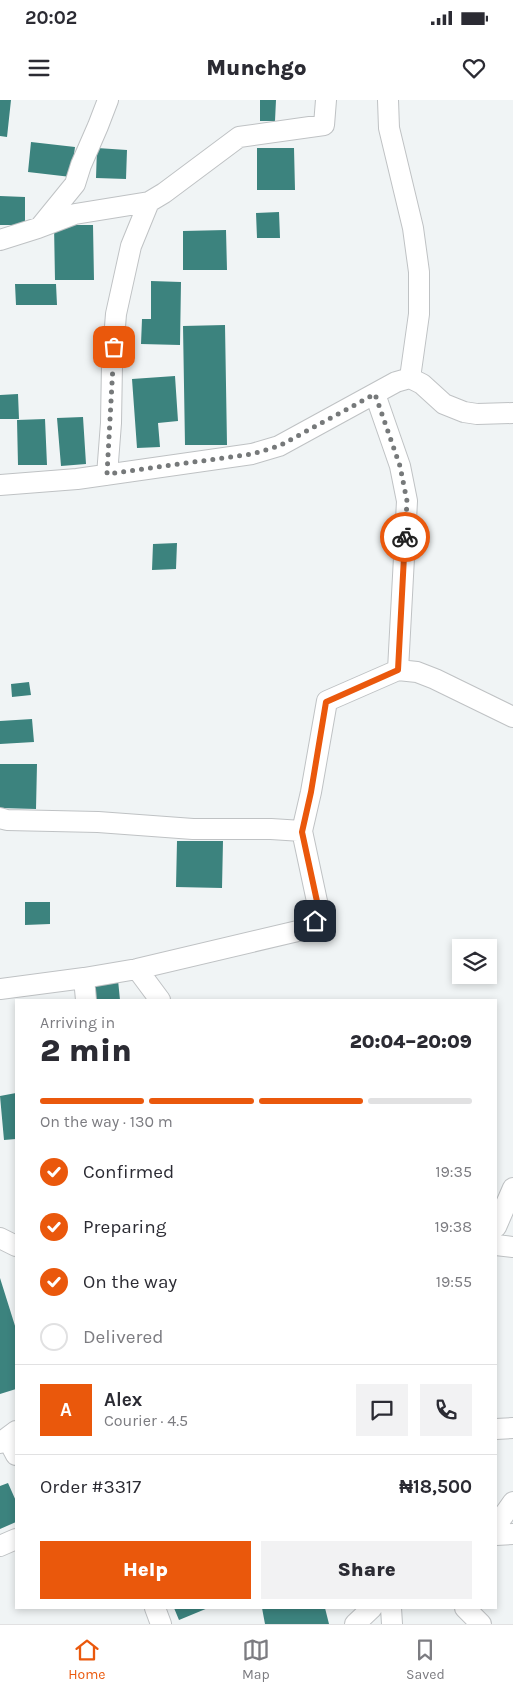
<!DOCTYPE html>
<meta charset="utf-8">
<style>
body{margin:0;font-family:Karla,sans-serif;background:#f2f2f3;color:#2b2b33;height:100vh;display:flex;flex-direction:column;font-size:19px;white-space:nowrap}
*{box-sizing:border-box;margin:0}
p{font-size:16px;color:#7c7c81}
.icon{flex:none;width:28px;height:28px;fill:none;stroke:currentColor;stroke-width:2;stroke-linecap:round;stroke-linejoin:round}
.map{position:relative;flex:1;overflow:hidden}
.details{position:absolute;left:15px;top:899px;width:482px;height:610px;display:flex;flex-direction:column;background:#fff;border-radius:0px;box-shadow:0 2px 8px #0003}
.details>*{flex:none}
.controls{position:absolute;left:452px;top:839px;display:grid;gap:10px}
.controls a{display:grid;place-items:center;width:45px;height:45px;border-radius:0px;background:#fff;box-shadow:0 2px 8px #0003;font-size:25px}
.pin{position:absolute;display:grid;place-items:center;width:42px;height:42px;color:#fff;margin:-21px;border-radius:10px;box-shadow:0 2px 8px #0006}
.courier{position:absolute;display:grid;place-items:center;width:50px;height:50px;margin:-25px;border:4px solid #ea580c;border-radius:50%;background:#fff;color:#222;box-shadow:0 1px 6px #0007}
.summary em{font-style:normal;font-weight:800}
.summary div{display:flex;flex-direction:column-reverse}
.summary{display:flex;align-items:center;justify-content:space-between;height:85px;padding:0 25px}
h1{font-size:32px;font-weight:800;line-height:38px}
.bar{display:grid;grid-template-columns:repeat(4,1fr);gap:8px 5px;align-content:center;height:60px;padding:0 25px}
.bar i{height:6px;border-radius:4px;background:#e1e1e2}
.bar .selected{background:#ea580c}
.bar p{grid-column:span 4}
.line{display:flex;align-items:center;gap:12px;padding:0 25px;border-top:1px solid #e1e1e2}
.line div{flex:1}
.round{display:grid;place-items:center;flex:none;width:52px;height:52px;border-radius:0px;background:#f2f2f3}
ol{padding:0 25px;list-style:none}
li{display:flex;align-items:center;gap:15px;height:55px}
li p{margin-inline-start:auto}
li .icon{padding:5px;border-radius:50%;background:#ea580c;color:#fff;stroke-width:4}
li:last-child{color:#7c7c81}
li i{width:28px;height:28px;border:2px solid #e1e1e2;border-radius:50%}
.primary-button{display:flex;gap:10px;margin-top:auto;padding:10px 25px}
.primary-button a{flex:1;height:58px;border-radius:0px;background:#ea580c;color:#fff;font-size:20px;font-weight:800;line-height:58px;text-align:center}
.primary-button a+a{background:#f2f2f3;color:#2b2b33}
.status{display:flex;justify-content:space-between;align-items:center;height:35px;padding:0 25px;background:#fff;direction:ltr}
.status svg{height:14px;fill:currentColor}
header{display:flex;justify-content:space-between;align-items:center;height:65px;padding:0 25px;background:#fff;font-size:22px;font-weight:800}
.dock{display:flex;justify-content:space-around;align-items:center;height:70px;border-top:1px solid #e1e1e2;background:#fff;font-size:14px;color:#7c7c81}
.dock a{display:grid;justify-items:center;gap:2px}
.dock .selected{color:#ea580c}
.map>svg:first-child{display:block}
.building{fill:#3c837e}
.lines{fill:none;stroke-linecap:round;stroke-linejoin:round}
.minor-casing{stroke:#bfc2c4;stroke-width:22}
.minor{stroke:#fff;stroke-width:20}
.done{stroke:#76797a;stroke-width:5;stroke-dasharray:0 9}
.route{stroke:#ea580c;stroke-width:6}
</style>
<div class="status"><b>20:02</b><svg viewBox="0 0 49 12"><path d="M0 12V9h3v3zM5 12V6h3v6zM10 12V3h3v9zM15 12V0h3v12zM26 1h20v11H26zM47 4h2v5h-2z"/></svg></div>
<header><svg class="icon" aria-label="menu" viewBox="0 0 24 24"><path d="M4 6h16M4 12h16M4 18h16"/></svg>Munchgo<svg class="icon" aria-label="heart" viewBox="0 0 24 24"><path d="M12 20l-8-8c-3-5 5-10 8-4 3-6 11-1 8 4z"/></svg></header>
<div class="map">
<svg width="513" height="1524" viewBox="0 0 513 1524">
<rect width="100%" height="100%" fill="#f0f4f5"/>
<path class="building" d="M0,0H11L7,37L0,36Z
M260,0H276L275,21H260Z
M31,42L75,47L71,77L28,72Z
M97,48L127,50L126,79L96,78Z
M257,48H294L295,90H257Z
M0,96L25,97V125H0Z
M279,112L280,138H257L256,113Z
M54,125H93L94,180H55Z
M226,130L227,170H183V131Z
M151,181L181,182L180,245L141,244L142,219H151Z
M15,184H56L57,205H16Z
M225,225L227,345H185L183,226Z
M175,276L178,321L158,323L160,347L137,348L132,279Z
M18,294L19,319H0V295Z
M83,317L86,364L61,366L57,318Z
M45,319L47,365H18L17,320Z
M177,443L176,469L152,470L153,444Z
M29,582L31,595L12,597L11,584Z
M32,619L34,642L0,644V621Z
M0,664H37L36,709L0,708Z
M177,741H223L222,788L176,787Z
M25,802H50V824L25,825Z
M118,880L120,900H93L91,883Z
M16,993V1039L4,1040L0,996Z
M0,1178L16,1229V1289L0,1294Z
M8,1383L16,1401V1422L0,1429V1386Z
M174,1508H208L179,1520Z
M262,1508H325L329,1524H265Z"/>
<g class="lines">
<g class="minor-casing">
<path id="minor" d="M388,0L389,28L413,128L419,172V214L410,278
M40,127L75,84L81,65L98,26L108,0
M0,140L38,128L75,114L149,102L164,93L239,37L324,25L326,0
M375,294L400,366L407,401L398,570
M107,375L111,323L112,264L116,214L131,146L149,102
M0,385L77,379L252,354L279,346L396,282L410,278L422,284L444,304L464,312L477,314L513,313
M0,718L7,720L98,722L193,729H271L302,731
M137,869L160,900
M84,878L86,900
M0,889L84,878L137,869L302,830L315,821L318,806L302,731L311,692L327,601L398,570L417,572L435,579L513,617
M496,1127L513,1088
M0,1138L16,1146
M496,1145L513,1147
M496,1329L513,1328
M7,1338L16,1355
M0,1343L16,1331
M496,1426L513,1402
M496,1435L513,1434
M0,1446L16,1439
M155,1508L161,1524
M391,1508L392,1524
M465,1508L481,1524
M355,1524L372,1508"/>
</g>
<use href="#minor" class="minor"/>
</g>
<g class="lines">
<path class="done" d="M114,247L107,374L252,354L279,346L375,294L400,366L407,401L405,437"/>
<path class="route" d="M315,821L318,806L302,732L311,692L326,602L398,570L405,437"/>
</g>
</svg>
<div class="controls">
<a><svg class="icon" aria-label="layers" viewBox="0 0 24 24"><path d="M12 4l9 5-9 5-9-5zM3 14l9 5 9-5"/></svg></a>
</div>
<div class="pin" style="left:114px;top:247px;background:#ea580c"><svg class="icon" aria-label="bag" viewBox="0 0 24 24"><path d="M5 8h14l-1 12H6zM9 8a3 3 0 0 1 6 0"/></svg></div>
<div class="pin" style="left:315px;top:821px;background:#1f2937"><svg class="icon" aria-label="home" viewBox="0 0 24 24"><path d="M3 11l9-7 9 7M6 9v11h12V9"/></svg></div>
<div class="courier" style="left:405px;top:437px"><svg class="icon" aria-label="bike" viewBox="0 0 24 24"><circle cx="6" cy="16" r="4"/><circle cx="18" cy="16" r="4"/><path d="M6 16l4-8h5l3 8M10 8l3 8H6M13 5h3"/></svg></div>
<section class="details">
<div class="summary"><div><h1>2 min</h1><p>Arriving in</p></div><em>20:04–20:09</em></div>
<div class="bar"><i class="selected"></i><i class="selected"></i><i class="selected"></i><i></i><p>On the way · 130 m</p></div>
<ol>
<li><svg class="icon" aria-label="check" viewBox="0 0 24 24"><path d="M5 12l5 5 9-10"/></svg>Confirmed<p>19:35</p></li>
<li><svg class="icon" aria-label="check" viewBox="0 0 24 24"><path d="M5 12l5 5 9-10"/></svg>Preparing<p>19:38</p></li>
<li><svg class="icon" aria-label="check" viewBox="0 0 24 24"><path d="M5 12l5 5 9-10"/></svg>On the way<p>19:55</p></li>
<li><i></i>Delivered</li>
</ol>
<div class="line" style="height:90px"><b class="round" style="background:#ea580c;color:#fff">A</b><div><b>Alex</b><p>Courier · 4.5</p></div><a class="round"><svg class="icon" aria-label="chat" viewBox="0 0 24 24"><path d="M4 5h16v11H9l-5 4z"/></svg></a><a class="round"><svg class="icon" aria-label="phone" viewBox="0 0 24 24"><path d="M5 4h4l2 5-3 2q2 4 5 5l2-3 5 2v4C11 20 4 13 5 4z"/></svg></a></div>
<div class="line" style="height:65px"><div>Order #3317</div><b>₦18,500</b></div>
<div class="primary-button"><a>Help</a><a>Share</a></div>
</section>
</div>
<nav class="dock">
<a class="selected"><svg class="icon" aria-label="home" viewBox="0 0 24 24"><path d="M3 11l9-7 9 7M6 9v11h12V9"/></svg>Home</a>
<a><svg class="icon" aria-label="map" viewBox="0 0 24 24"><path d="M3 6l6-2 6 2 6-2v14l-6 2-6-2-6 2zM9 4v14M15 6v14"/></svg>Map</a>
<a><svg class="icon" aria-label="saved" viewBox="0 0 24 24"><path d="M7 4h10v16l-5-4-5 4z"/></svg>Saved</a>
</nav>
